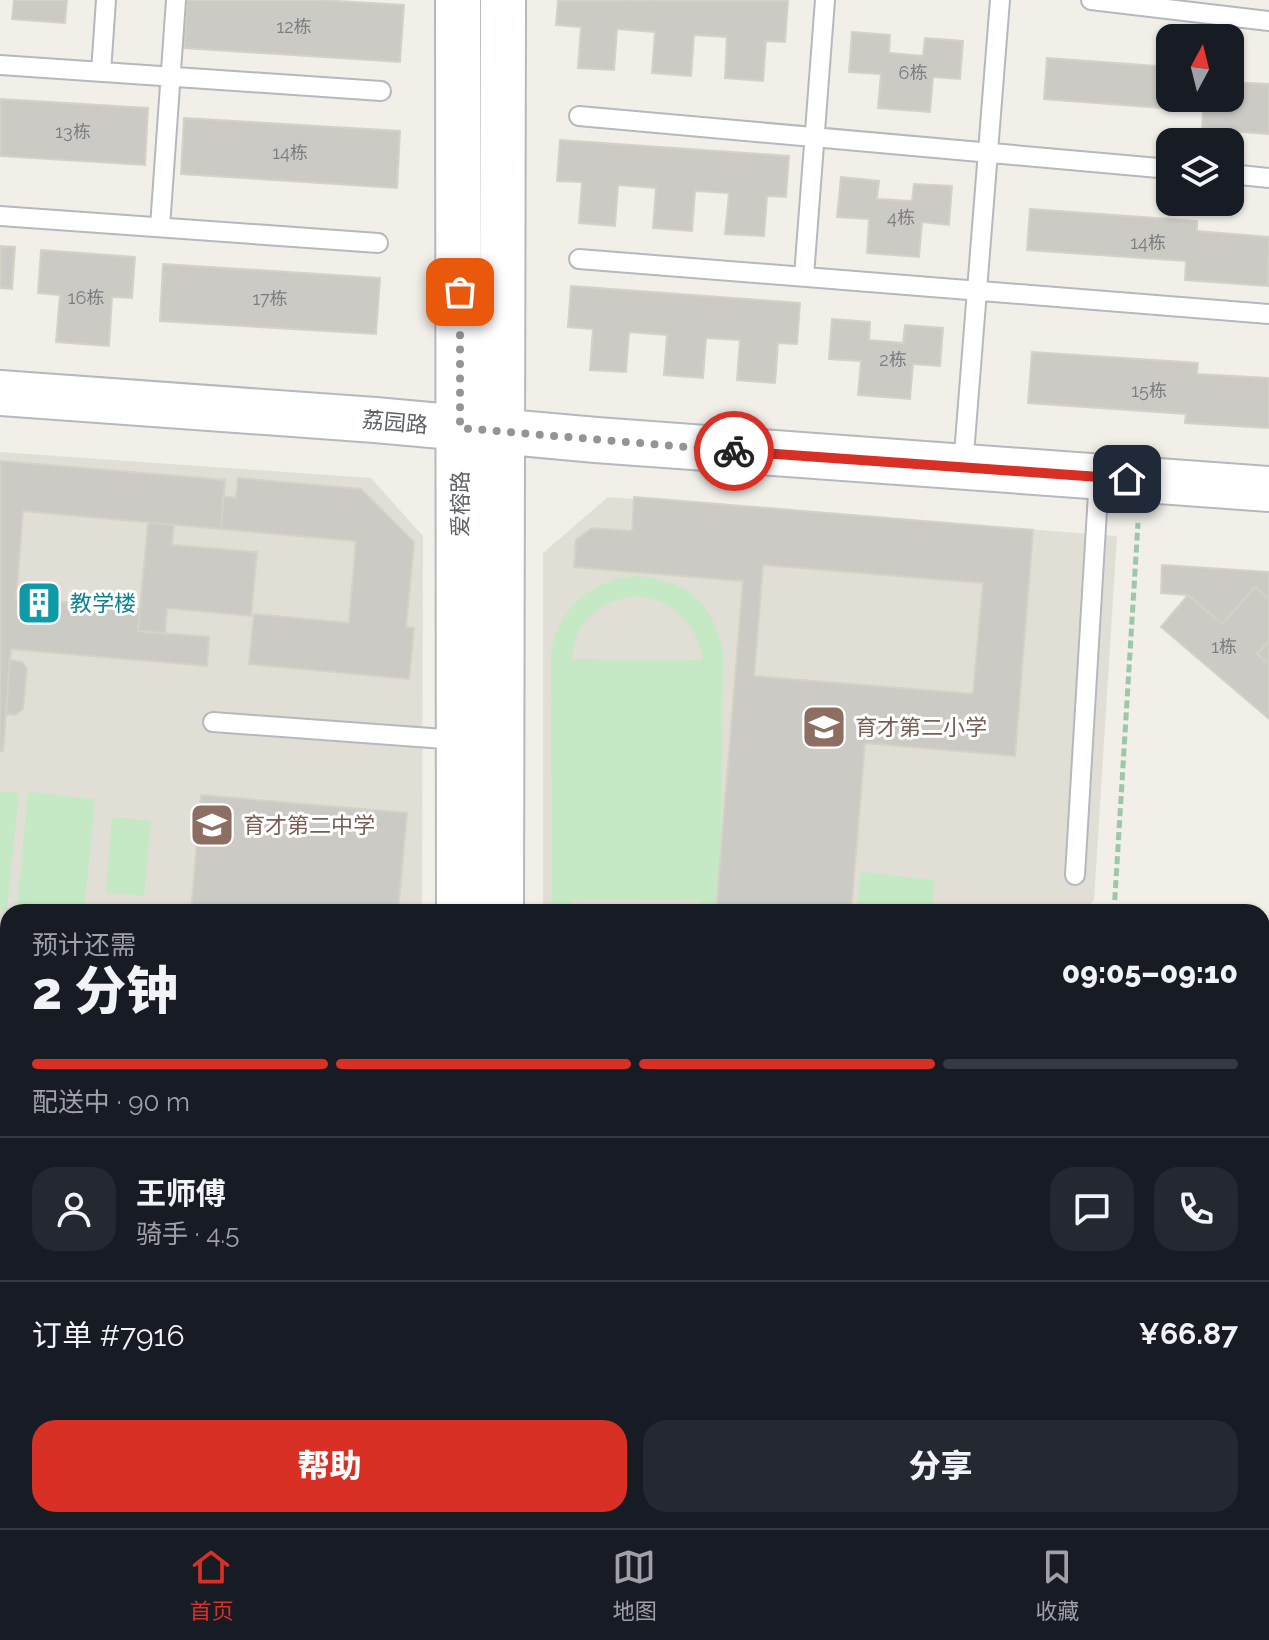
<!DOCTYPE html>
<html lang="zh">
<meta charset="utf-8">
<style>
body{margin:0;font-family:Raleway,"Noto Sans SC",sans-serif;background:#242831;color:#f1f3f6;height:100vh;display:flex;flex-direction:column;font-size:30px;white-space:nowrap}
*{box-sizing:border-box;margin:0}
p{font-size:26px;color:#9ea1a6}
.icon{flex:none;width:44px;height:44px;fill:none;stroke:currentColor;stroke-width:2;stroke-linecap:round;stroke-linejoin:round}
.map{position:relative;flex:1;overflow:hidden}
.sheet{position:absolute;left:0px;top:904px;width:1270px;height:624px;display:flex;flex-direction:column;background:#171b24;border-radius:24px 24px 0 0;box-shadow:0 2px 6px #0004}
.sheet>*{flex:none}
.needle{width:52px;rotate:7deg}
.buttons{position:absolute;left:1156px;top:24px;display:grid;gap:16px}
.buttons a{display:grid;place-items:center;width:88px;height:88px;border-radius:16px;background:#171b24;box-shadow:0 2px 6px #0004;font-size:40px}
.pin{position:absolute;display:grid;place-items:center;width:68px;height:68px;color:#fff;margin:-34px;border-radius:16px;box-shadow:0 4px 12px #0006}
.courier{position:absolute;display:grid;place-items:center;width:80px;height:80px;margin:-40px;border:6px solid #d93025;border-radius:50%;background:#fff;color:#222;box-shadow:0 2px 10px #0007}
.head em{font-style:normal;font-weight:800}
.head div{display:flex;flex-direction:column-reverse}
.head{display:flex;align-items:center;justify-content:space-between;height:136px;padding:0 32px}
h1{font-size:52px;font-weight:800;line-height:60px}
.bar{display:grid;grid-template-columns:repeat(4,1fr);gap:12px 8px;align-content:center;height:96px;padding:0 32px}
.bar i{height:10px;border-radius:6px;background:#363941}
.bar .active{background:#d93025}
.bar p{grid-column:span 4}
.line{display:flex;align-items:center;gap:20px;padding:0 32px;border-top:2px solid #363941}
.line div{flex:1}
.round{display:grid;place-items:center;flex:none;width:84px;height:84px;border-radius:24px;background:#242831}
.cta{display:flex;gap:16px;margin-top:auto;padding:16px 32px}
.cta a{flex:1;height:92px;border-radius:24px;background:#d93025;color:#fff;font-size:32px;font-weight:800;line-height:92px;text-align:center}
.cta a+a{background:#242831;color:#f1f3f6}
.menu{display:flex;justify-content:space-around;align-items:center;height:112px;border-top:2px solid #363941;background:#171b24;font-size:22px;color:#9ea1a6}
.menu a{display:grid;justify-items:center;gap:4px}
.menu .active{color:#d93025}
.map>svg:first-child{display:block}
.education{fill:#e1ded6}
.green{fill:#c5e8c5;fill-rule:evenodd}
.building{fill:#cccac5;stroke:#d6d1c6;stroke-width:2;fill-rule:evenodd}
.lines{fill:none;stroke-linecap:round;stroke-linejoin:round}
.service-casing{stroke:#b5b8bc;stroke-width:22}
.tertiary-casing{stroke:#b5b8bc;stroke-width:48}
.path{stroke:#9cc7a9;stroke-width:5;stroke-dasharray:8 4;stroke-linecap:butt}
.service{stroke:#fff;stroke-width:18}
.tertiary{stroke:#fff;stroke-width:44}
.done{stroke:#929495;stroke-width:8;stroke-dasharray:0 14.4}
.route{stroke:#d93025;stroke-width:10}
.labels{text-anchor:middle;stroke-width:6;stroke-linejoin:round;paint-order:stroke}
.number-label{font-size:18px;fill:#7a7d7f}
.street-label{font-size:22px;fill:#5f6368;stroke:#fff}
.culture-label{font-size:22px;fill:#0d838f;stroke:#fff;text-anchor:start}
.education-label{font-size:22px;fill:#785e54;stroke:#fff;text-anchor:start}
</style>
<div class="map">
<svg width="1269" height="1528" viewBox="0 0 1269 1528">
<rect width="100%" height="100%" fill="#f1efe8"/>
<path class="education" d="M0,452L371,478L423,536L422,912H8V1216L0,1215Z
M608,497L1117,536L1094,900L1084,912H543V553Z"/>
<path class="green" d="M635,576C685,579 713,602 723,652L720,912H700L701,900L571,899L572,912H552L551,651C560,607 590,581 635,576ZM638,596C676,601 696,623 703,660L572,659C574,621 601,599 638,596Z
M0,791L19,793L7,910L0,909Z
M28,792L95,799L84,912L17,909Z
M112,817L151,821L144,896L106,892Z
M861,872L935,880L932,912H856Z
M0,929L8,930V966L0,965Z
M0,975L8,976V1153L0,1152Z
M0,1162L8,1163V1199L0,1198Z
M0,1215L8,1216V1520H416V1528H0Z"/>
<path class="building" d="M14,0H67L65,23L12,19Z
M187,0H318L404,5L400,62L184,48Z
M558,0L788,1L785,42L766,41L763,81L725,78L727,37L694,35L691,76L652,73L655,32L617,29L614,70L578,68L581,27L556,25Z
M852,32L890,35L889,53L923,56L925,38L963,41L960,79L933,77L930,112L878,108L881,74L849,72Z
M1047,58L1170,67V98H1230V82L1269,84V134L1202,129L1203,111L1044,99Z
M0,99L148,108L145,165L0,156Z
M184,118L400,131L397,188L181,174Z
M560,140L789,156L786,197L767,196L764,236L725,234L729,193L695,191L692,231L653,228L656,188L618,185L615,226L579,223L582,182L557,181Z
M841,177L879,181L877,199L912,201L914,184L952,186L949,225L922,222L919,257L867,253L869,219L837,217Z
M1030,209L1197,221V231L1269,237L1268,286L1185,280L1186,261L1027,250Z
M0,246L15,247L12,289L0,288Z
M41,250L135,257L132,298L112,297L109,346L56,342L60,295L38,293Z
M163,264L380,278L376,334L160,321Z
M571,286L800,303L797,344L778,343L775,383L737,380L740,340L706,338L703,378L664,375L667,335L629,332L626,372L590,370L593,329L568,327Z
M832,319L870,322L869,340L903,343L905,325L943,328L940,366L913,364L910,399L858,395L861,361L829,359Z
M1032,352L1198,363L1197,374L1269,378V428L1185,423L1186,414L1028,403Z
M0,461L225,480L221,529L23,511L16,598L140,609L138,631L209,637L207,666L11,649L3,751H0Z
M238,478L361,489L414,542L406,627L414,628L409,679L249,664L254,614L349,623L356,541L221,529L223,496L236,498Z
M634,497L1033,530L1015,756L865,743L851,912H716L743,581L574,567L576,540L592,528L632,531ZM763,565L983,583L973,694L754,676Z
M148,523L174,525L172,545L257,552L251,616L167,608L165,634L138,631Z
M1162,565L1269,572V599L1255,587L1222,624L1188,595L1161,593Z
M1255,587L1269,599V641L1257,654L1269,664V719L1161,627L1188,595L1222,624Z
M1269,641V664L1257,654Z
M10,660L22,662L27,669L23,709L15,715L6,714Z
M201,795L407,813L398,912H191Z
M1262,961L1269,967V1022L1262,1016Z
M1269,1216V1244L1262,1239V1224Z
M618,1520H760V1528H618Z"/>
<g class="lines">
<g class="service-casing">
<path id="service" d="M1091,0L1269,21
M0,65L381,91
M101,72L106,0
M579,116L1170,169
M1230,174L1269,178
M0,216L378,243
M160,227L176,0
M579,259L1269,314
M804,276L825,0
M963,467L1000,0
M213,722L458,740
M1075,875L1099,477"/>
</g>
<g class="tertiary-casing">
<path id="tertiary" d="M458,0L459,912
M0,393L375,420L596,440L1269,489
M501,912L503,0
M455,1528V1520
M496,1528V1520"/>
</g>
<path class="path" d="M1114,912L1138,523
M1262,1081L1269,1087
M0,1241H8
M1262,1331L1269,1337
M210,1520V1528
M339,1520L340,1528
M356,1520L369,1528
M942,1520V1528"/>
<use href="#service" class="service"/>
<use href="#tertiary" class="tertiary"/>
</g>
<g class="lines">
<path class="done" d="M460,292V428L734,451"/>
<path class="route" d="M734,451L1127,479"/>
</g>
<defs>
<g id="building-square" transform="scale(2.3)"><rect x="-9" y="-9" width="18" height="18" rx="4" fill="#0f9aa8" stroke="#fff"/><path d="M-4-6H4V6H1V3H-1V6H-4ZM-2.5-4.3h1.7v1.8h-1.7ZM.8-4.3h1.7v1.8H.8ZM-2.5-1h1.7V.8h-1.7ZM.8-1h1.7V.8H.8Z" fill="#fff"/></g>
<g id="school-square" transform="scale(2.3)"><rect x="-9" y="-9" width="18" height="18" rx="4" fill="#8d6e63" stroke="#fff"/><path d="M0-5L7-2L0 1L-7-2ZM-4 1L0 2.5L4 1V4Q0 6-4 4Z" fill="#fff"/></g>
</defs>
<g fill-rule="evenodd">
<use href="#building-square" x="39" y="603"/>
<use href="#school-square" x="824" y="727"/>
<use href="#school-square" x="212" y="825"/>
</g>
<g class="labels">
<g class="number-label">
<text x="294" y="33">12栋</text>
<text x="913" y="79">6栋</text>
<text x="73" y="138">13栋</text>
<text x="290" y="159">14栋</text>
<text x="901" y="224">4栋</text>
<text x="1148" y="249">14栋</text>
<text x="86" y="304">16栋</text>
<text x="270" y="305">17栋</text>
<text x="893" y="366">2栋</text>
<text x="1149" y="397">15栋</text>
<text x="1224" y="653">1栋</text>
</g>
<g class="street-label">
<text transform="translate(395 422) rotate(5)" y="8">荔园路</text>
<text transform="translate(460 504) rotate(-90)" y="8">爱榕路</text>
</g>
<g class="culture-label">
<text x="70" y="611">教学楼</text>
</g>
<g class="education-label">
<text x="855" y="735">育才第二小学</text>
<text x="243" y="833">育才第二中学</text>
</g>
</g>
</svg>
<div class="buttons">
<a><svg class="needle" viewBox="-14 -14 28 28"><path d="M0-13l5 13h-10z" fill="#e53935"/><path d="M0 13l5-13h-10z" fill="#9ea1a6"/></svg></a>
<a><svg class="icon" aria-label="layers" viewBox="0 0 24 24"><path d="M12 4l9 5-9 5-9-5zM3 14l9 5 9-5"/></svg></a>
</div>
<div class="pin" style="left:460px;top:292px;background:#ea580c"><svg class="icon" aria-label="bag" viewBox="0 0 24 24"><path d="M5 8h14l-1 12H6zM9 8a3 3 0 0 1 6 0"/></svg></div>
<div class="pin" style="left:1127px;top:479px;background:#1f2937"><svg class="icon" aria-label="home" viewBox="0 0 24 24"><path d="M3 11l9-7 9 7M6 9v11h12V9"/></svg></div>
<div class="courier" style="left:734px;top:451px"><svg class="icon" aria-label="bike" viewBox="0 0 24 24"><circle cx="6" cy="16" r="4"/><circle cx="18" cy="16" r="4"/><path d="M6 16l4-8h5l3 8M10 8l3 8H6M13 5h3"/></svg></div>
<section class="sheet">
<div class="head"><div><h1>2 分钟</h1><p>预计还需</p></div><em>09:05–09:10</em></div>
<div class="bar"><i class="active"></i><i class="active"></i><i class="active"></i><i></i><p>配送中 · 90 m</p></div>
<div class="line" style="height:144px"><a class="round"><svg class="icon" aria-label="person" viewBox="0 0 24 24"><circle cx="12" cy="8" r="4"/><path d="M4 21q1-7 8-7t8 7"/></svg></a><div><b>王师傅</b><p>骑手 · 4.5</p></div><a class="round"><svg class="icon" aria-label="chat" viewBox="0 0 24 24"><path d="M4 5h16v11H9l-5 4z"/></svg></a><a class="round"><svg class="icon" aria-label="phone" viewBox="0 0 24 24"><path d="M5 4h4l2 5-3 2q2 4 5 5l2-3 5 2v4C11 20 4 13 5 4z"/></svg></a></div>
<div class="line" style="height:104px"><div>订单 #7916</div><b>¥66.87</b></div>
<div class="cta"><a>帮助</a><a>分享</a></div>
</section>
</div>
<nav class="menu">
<a class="active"><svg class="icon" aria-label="home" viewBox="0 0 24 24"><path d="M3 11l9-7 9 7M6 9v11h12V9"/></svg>首页</a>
<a><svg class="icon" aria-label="map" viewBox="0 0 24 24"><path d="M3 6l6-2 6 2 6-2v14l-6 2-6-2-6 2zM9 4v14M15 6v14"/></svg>地图</a>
<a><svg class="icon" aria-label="saved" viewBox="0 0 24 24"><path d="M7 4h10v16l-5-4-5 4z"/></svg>收藏</a>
</nav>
